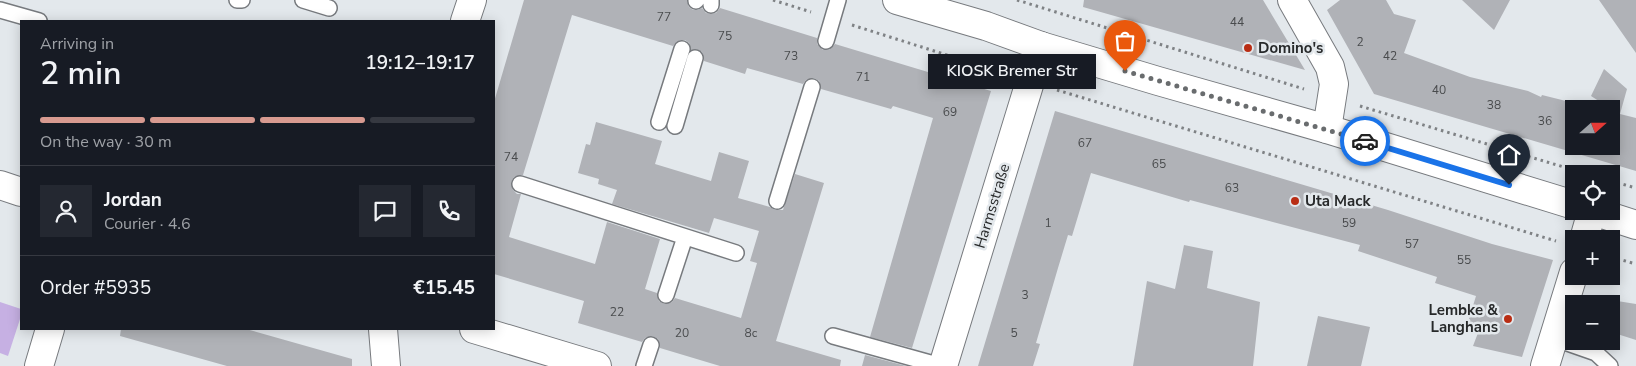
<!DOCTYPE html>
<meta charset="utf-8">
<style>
body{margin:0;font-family:"Nunito Sans",sans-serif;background:#242831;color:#f1f3f6;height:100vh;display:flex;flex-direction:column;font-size:19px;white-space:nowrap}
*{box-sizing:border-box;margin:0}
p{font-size:16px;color:#9ea1a6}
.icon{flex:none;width:28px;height:28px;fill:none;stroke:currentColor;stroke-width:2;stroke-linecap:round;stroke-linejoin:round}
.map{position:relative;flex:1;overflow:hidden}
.details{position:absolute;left:20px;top:20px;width:475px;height:310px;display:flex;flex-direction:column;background:#171b24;border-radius:0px;box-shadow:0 2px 12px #0003}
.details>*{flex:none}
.needle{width:32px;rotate:69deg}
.fabs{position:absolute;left:1565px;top:100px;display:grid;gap:10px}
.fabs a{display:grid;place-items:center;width:55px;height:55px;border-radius:0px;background:#171b24;box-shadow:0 2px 12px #0003;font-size:25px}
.pin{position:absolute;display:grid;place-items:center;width:42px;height:42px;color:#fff;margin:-51px -21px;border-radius:50% 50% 50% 0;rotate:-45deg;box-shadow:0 0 5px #0007}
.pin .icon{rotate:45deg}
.courier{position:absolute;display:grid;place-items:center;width:50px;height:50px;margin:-25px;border:4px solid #1a73e8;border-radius:50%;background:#fff;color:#222;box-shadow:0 1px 6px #0007}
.bubble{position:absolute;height:35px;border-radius:0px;background:#171b24;box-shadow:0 2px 12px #0003;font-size:16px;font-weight:600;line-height:35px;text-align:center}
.overview em{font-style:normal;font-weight:600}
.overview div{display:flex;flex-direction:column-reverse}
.overview{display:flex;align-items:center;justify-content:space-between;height:85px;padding:0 20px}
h1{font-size:32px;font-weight:600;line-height:38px}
.bar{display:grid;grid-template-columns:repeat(4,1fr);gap:8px 5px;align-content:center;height:60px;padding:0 20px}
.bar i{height:6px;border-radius:4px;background:#363941}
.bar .on{background:#d89a90}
.bar p{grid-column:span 4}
.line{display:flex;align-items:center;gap:12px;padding:0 20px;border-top:1px solid #363941}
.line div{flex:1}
.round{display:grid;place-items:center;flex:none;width:52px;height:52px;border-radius:0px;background:#242831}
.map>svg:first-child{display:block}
.green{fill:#c6b0e3}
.building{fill:#b0b2b7}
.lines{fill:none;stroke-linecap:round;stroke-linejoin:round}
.service-casing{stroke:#777a7e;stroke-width:18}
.minor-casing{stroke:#777a7e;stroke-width:30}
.secondary-casing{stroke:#777a7e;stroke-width:30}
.path{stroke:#7f8285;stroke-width:3;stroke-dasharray:2.5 4;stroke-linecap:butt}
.service{stroke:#fff;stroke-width:15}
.minor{stroke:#fff;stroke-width:28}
.secondary{stroke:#fff;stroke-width:28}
.done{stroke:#696c6e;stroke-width:5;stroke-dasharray:0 9}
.route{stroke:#1a73e8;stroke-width:6}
.poi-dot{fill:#b92d14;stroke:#e3e8ec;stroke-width:2}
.labels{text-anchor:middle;stroke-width:5;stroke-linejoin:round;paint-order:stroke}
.number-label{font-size:12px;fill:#494b4d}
.poi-label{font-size:15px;font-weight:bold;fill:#27292a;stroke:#e3e8ec;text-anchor:start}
.street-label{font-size:15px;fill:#27292a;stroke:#e3e8ec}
</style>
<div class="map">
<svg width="1636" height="366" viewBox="0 0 1636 366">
<rect width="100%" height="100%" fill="#e3e8ec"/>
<path class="green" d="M0,302L21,309V316L8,356L0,353Z"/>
<path class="building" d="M524,0H687L689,7L693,10H698L702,8L706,13L711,14L716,13L720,8L817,38V44L823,50H829L835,44L991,91L912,348L870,337L933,118L893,106L891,109L821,89L819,81L814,78L806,80L803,84L747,68L745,74L704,61L702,52L697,49L691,50L689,43L685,40H680L673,46L572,15L523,175L514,177L511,182L513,190L517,194H521L509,237L595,264L607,222L660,239L645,289L657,293L659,301L664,304L672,302L675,298L741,318L757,263L750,261L759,231L714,218L709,233L612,204L617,190L598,184L599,179L578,173L586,144L590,145L596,122L662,141L655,164L711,181L719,152L749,161L738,198L770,207L775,210H783L795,174L824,183L776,341L841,360L840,366H720L660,348L658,339L653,336L645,338L642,342L578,323L584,301L494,274V102Z
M1084,0H1263L1305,70L1083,7Z
M1340,0H1386L1394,14L1416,20L1404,53L1470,77L1528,91L1541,97L1542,95L1598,109H1574V146H1611V112L1619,114L1591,96L1604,69L1627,89L1620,114L1636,118V171L1374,94L1327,10Z
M1462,0H1510L1494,30Z
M1599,0H1636V53Z
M1055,111L1388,210L1492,244L1553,260L1522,357L1473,346L1481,325L1468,322L1476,296L1435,283L1437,277L1358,251L1360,245L1190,200L1189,202L1091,173L1072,236L1068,235L1058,268L1036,343L1040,344L1033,366H978Z
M1184,245L1213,251L1207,288L1260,302L1253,366H1133L1147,281L1175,289Z
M1611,300L1636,304V340L1611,332Z
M1318,316L1370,327L1361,366H1307Z
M121,329H246L352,359V366H227L120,336Z
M865,355L906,366H862Z"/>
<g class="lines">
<g class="service-casing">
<path id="service" d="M237,0H242
M303,0L329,8
M711,0V5
M696,1L697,0
M0,10L39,21
M826,41L838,0
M659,122L682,49
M675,126L695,58
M520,184L736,253
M777,201L812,87
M666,295L685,237
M833,336L941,366
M1553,338L1596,353L1610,366
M644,366L651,345"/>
</g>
<g class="minor-casing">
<path id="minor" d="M1292,0L1330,67L1334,84L1327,129
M465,21L472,0
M0,185L21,192
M1584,239L1592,211
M383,329L386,366
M474,329L597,366
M39,366L50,329
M943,366L1041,46
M1545,366L1574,272"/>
</g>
<g class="secondary-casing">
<path id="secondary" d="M897,0L986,26L1041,46L1158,81L1327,129L1574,205
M1593,211L1636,225"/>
</g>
<path class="path" d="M773,0L811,12
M1017,0L1304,89
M852,25L1004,73
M1057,90L1556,241
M1360,106L1587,174
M1611,181L1636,188
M1611,257L1636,264"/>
<use href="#service" class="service"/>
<use href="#minor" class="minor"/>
<use href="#secondary" class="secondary"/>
</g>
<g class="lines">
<path class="done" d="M1125,71L1365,141"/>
<path class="route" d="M1365,141L1509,185"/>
</g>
<g class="poi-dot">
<circle cx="1248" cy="48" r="5"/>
<circle cx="1295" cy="201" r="5"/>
<circle cx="1508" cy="319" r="5"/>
</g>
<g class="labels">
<g class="number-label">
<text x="664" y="21">77</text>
<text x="1237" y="26">44</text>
<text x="725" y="40">75</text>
<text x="1360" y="46">2</text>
<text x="791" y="60">73</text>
<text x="1390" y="60">42</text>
<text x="863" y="81">71</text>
<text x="1439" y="94">40</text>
<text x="1494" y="109">38</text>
<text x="950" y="116">69</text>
<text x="1545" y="125">36</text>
<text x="1085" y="147">67</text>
<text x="511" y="161">74</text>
<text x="1159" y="168">65</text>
<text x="1232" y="192">63</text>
<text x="1048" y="227">1</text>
<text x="1349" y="227">59</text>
<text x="1412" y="248">57</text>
<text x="1464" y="264">55</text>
<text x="1025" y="299">3</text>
<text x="617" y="316">22</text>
<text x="682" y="337">20</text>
<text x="751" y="337">8c</text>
<text x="1014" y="337">5</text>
</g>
<g class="poi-label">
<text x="1258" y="53">Domino's</text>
<text x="1305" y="206">Uta Mack</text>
<text x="1498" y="315" text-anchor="end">Lembke &amp;<tspan x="1498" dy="17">Langhans</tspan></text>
</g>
<g class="street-label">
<text transform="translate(992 206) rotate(-73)" y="5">Harmsstraße</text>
</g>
</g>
</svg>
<div class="fabs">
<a><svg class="needle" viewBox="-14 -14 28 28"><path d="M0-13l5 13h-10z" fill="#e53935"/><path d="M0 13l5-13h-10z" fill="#9ea1a6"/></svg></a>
<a><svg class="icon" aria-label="locate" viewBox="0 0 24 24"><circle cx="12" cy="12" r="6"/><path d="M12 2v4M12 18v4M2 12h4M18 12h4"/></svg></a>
<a>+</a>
<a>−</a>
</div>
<div class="pin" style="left:1125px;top:71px;background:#ea580c"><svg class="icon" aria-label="bag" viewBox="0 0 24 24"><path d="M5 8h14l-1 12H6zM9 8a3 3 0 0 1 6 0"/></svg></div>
<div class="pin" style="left:1509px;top:185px;background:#1f2937"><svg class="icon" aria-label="home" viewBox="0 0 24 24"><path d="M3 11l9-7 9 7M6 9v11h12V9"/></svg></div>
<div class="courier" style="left:1365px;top:141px"><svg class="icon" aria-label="car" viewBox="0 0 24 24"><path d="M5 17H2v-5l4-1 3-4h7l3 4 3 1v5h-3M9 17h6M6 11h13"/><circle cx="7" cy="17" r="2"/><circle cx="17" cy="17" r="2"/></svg></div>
<div class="bubble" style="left:928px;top:54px;width:168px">KIOSK Bremer Str</div>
<section class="details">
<div class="overview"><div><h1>2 min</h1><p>Arriving in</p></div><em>19:12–19:17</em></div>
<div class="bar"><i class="on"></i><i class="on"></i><i class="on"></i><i></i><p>On the way · 30 m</p></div>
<div class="line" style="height:90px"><a class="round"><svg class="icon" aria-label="person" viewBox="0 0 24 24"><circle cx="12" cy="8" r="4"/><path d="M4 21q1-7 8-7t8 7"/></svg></a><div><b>Jordan</b><p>Courier · 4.6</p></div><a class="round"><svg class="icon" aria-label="chat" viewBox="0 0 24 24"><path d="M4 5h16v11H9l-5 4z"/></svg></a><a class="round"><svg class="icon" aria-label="phone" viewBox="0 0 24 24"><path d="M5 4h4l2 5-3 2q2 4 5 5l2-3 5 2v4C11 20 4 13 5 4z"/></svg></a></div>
<div class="line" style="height:65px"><div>Order #5935</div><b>€15.45</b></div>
</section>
</div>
